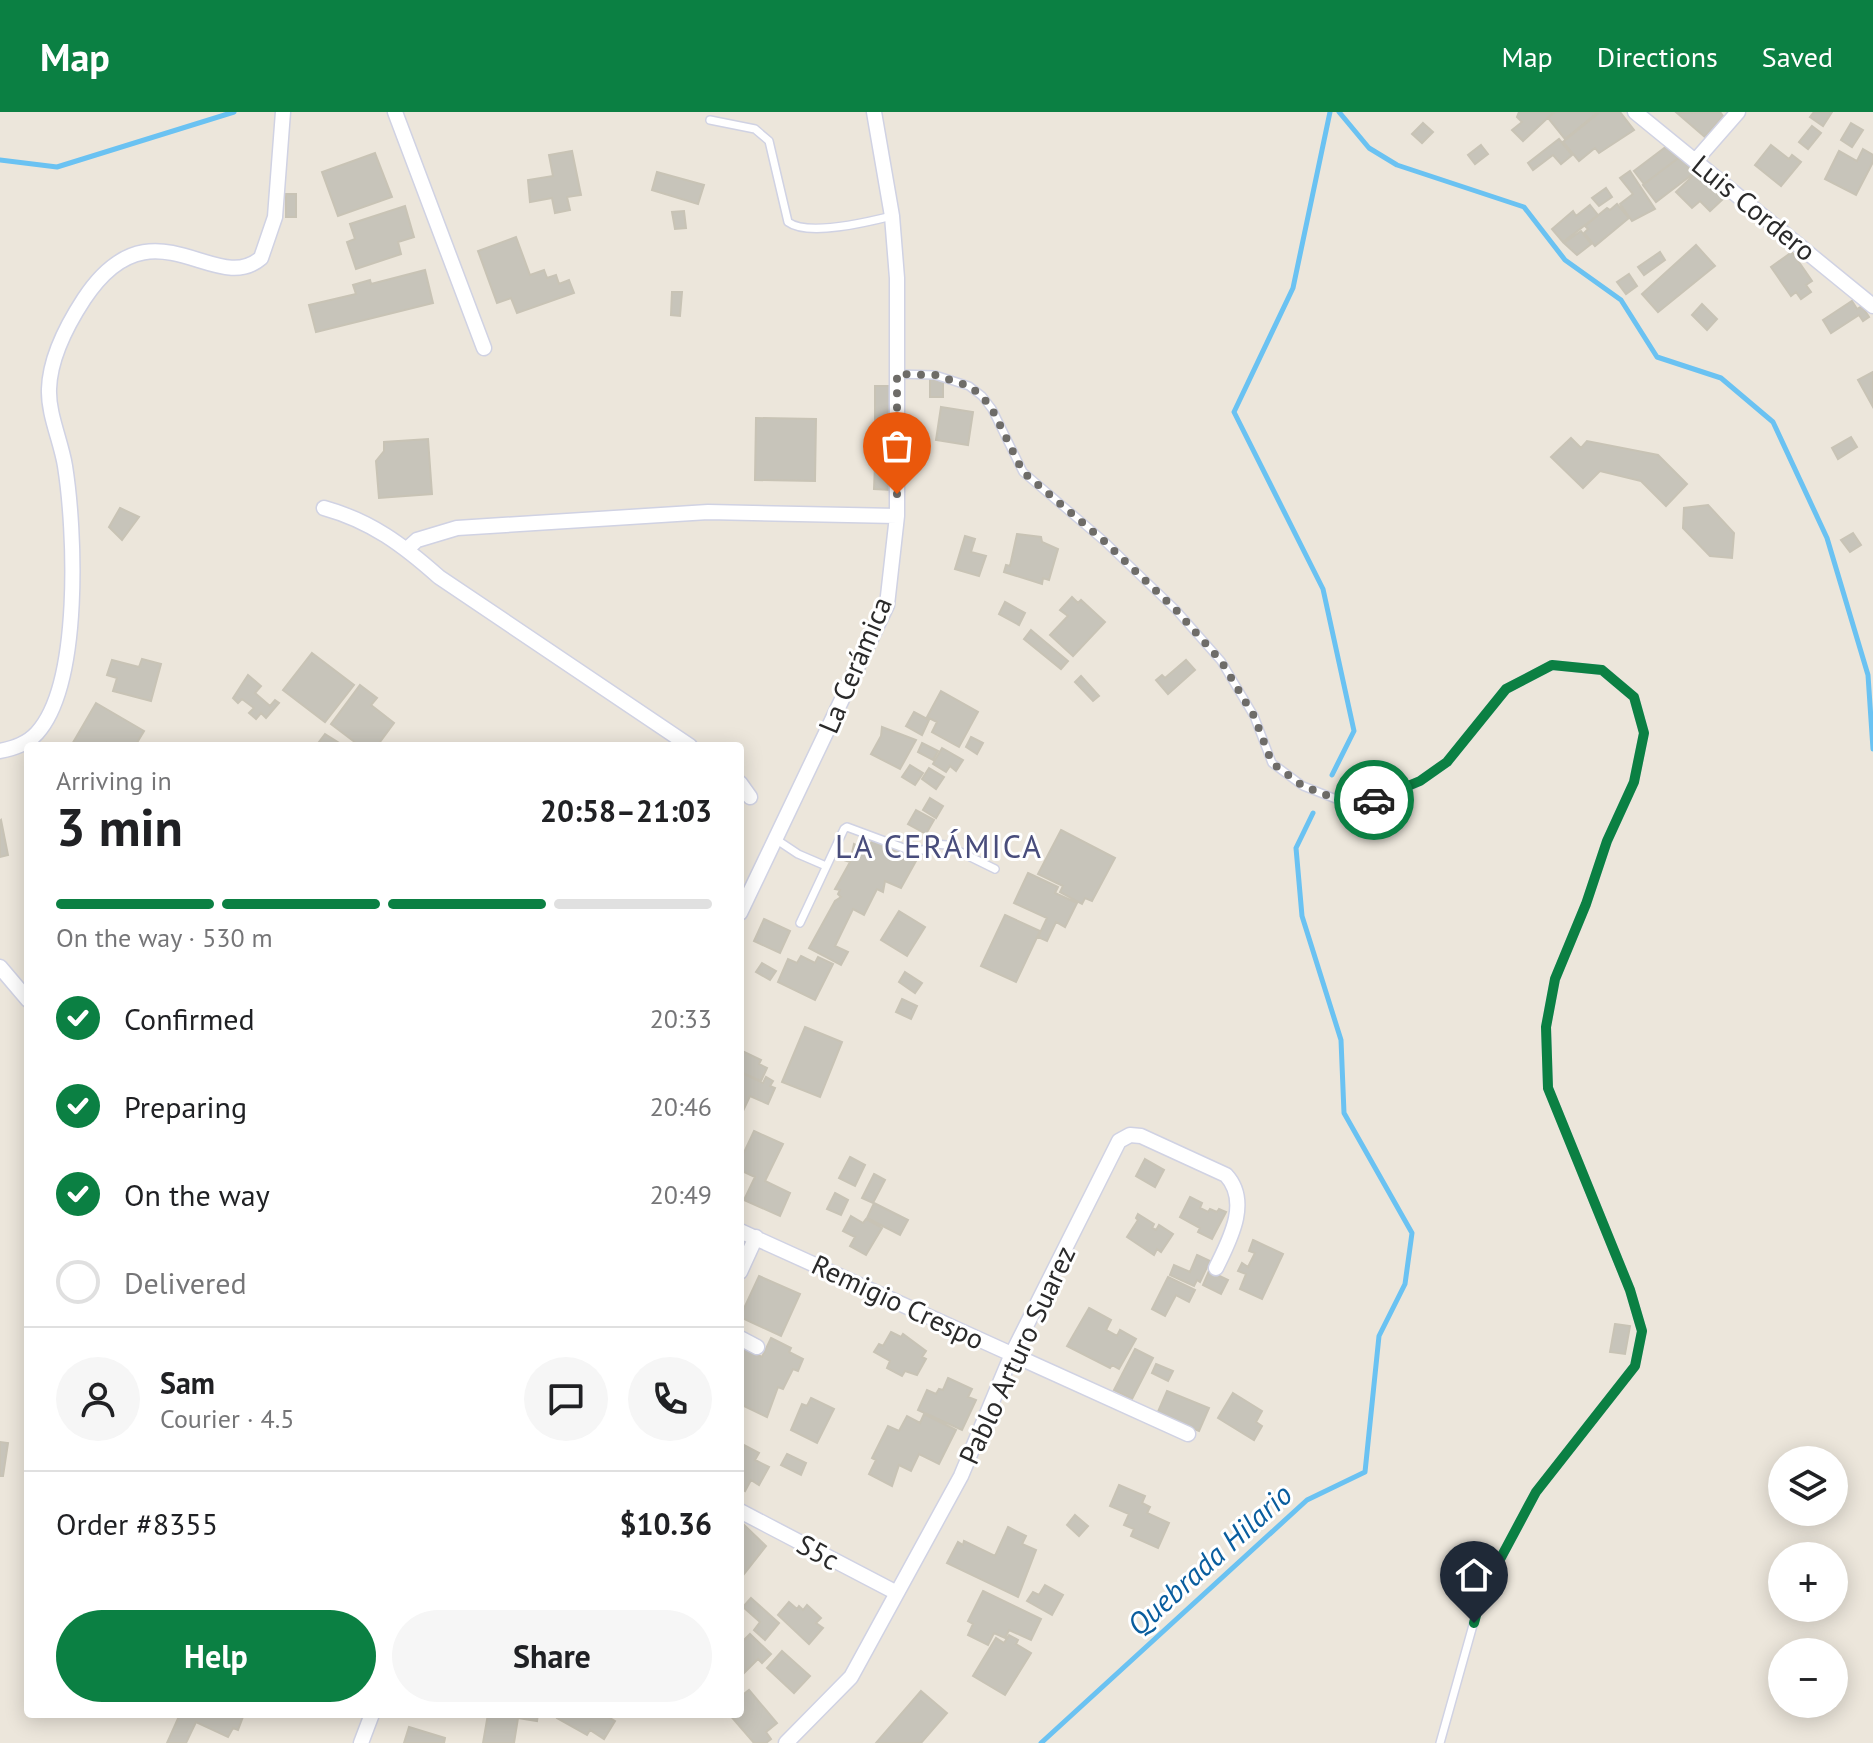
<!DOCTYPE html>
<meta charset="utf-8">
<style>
body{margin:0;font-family:"PT Sans",sans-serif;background:#f6f6f6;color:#202124;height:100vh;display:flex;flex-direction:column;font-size:30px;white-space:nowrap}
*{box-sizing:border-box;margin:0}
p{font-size:26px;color:#757577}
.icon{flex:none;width:44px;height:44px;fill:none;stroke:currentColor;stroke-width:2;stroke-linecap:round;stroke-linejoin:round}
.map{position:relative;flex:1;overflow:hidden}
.details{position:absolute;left:24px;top:630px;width:720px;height:976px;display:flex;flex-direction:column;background:#fff;border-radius:8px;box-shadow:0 4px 20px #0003}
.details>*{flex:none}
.tools{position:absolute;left:1768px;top:1334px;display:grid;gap:16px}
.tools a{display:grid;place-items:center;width:80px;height:80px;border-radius:50%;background:#fff;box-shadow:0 4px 20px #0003;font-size:40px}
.pin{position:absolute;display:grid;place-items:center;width:68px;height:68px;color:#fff;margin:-82px -34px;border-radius:50% 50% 50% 0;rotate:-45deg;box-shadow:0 0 8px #0007}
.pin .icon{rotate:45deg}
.courier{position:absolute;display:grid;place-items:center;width:80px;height:80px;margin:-40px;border:6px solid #0b8043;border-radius:50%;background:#fff;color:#222;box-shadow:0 2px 10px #0007}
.headline em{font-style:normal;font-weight:800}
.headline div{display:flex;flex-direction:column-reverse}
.headline{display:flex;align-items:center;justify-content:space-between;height:136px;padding:0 32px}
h1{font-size:52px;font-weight:800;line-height:60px}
.bar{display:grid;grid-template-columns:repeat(4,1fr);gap:12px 8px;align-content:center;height:96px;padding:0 32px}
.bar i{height:10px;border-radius:6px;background:#e0e0e0}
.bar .active{background:#0b8043}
.bar p{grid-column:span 4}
.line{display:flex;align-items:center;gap:20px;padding:0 32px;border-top:2px solid #e0e0e0}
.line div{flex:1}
.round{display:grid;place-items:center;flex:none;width:84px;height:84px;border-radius:42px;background:#f6f6f6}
ol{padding:0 32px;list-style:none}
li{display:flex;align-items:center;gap:24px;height:88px}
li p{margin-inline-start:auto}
li .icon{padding:8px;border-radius:50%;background:#0b8043;color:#fff;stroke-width:4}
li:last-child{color:#757577}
li i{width:44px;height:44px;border:4px solid #e0e0e0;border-radius:50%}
.primary-button{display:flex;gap:16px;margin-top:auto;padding:16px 32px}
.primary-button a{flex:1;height:92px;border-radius:48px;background:#0b8043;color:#fff;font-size:32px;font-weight:800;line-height:92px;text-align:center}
.primary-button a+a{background:#f6f6f6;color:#202124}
header{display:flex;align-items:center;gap:48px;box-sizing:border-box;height:112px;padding:0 40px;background:#0b8043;color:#fff}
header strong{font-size:38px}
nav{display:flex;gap:44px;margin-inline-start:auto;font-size:28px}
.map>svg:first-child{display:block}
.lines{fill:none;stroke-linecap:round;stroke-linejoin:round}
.stream{stroke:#6ac2f2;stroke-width:5}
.building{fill:#c7c4ba;stroke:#c8c3b5;stroke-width:2}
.service-casing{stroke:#d0d2e3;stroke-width:10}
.minor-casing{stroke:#d0d2e3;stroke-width:17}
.service{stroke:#fff;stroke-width:7}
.minor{stroke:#fff;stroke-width:14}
.done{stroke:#6e6c68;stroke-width:8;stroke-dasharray:0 14.4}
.route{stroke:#0b8043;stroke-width:10}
.labels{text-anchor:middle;stroke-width:6;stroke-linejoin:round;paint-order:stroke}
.street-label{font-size:28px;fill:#2a2a2a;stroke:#fff}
.water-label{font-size:30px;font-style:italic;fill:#095d9e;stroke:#fff}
.quarter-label{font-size:32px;letter-spacing:2px;fill:#494d7c;stroke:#fff}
</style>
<header>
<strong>Map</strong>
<nav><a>Map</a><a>Directions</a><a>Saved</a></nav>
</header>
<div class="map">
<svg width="1873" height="1631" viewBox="0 0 1873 1631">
<rect width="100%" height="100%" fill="#ece6db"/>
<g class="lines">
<path class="stream" d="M1330,0L1293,176L1234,300L1323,477L1354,619L1332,663
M1339,0L1369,36L1397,53L1524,95L1565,148L1621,188L1657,245L1721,266L1773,310L1827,426L1868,563L1873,637
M0,48L57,55L234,0
M1041,1631L1307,1388L1365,1360L1379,1224L1405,1172L1412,1121L1344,1001L1341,928L1302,804L1296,736L1313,701"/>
</g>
<path class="building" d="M1519,0H1554L1523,29L1512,18L1522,10L1517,5Z
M1555,0H1598L1565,27L1548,6Z
M1600,0H1620L1634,18L1599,41L1595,36L1579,49L1563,30Z
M1720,0L1723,4L1705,25L1677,1Z
M1814,0H1832L1823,14L1810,5Z
M1423,11L1433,20L1422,31L1412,22Z
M1851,11L1863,18L1852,35L1841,28Z
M1812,14L1821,21L1808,37L1799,30Z
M1559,27L1572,43L1561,52L1553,43L1533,58L1528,51Z
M1671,31L1681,44L1644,72L1634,59Z
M1481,33L1488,42L1475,52L1468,43Z
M1771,33L1789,47L1792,43L1801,50L1781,74L1755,53Z
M1863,37L1873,43V50L1856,83L1825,67L1839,39L1857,49Z
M572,39L581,83L567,85L570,98L555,101L552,86L530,90L528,68L553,64L549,43Z
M375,41L392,85L338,104L322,60Z
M1681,44L1694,61L1656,90L1643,73Z
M1630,59L1655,97L1632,109L1620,92L1633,82L1620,66Z
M657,60L704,73L698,92L652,78Z
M1697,60L1723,87L1710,99L1700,89L1692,96L1676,80Z
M1606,76L1612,85L1599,94L1592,86Z
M286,82H296V105H286Z
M1617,92L1629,106L1595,134L1584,121L1588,117L1585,114L1607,96L1610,98Z
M1590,93L1598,103L1563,130L1552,117L1573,99L1576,104Z
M405,94L414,125L398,130L401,142L356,157L347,130L355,127L350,112Z
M684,99L686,116L675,117L672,100Z
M1581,119L1591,132L1577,143L1564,131Z
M516,125L530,163L544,158L547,166L556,163L559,172L569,168L574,181L517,201L511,186L497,191L478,139Z
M1696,133L1715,154L1658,200L1642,182Z
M1660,140L1665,148L1644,163L1638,155Z
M1792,140L1812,169L1806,173L1811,180L1801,187L1796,180L1791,184L1771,155Z
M425,158L433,191L316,220L309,193L356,182L353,173L370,168L371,172Z
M1629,162L1637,174L1626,182L1617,170Z
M672,180H682L680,204L671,203Z
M1852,189L1857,197L1862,194L1869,205L1863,209L1859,203L1831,221L1823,208Z
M1702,192L1717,207L1707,218L1692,203Z
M1873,260V295L1858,268Z
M930,266H943V285H930Z
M875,274H894L893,322L875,321Z
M941,295L973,300L968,333L936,328Z
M756,306L816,307L815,369L755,368Z
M1851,325L1857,335L1838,347L1832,336Z
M1571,326L1581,336L1587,329L1658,343L1687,372L1666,394L1641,369L1600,359L1583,376L1551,345Z
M428,327L432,382L379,386L376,349L384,339V330Z
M876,328L894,329L892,378L874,377Z
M1708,393L1734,421L1732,446L1710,444L1683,416L1684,396Z
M120,396L139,405L122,428L109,415Z
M1853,421L1861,433L1850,440L1841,428Z
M1017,422L1041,425L1042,430L1058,437L1049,468L1043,466L1042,472L1004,460L1006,453L1010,454Z
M965,424L975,427L971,440L986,444L979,464L955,457Z
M1072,485L1078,491L1081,488L1105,510L1073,544L1050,523L1068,504L1060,498Z
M1005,490L1025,501L1019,513L999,502Z
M1031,518L1068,549L1061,557L1024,527Z
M312,541L354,573L325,610L283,578Z
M142,547L161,552L151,589L113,579L117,566L107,563L112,548L139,555Z
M1186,548L1195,558L1168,582L1156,568L1162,563L1165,566Z
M248,563L261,574L255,581L270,594L275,588L279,591L266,606L261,601L256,607L249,601L254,596L242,587L238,591L233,586Z
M1081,564L1099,584L1093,589L1075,570Z
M360,573L377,586L371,593L394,611L377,634H360L331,612Z
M941,579L978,600L959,635L932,620L937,610L927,605Z
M96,591L144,619L135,634H113L107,631L106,634H71Z
M914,600L929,608L922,623L906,614Z
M882,615L916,628L900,657L871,642L881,624Z
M325,622L344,634H316Z
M971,625L983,631L977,642L966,635Z
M922,631L938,639L933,648L918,640Z
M942,636L963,648L956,659L950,654L946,660L933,652Z
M910,653L923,661L915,673L902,665Z
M929,656L944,665L936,677L922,667Z
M930,686L943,694L936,706L923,698Z
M916,698L934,708L926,722L908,712Z
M1,708L8,743L0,745V709Z
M1061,718L1115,746L1092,789L1085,786L1082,792L1060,780L1063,774L1038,762Z
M873,727L916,749L901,776L885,769L883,780L877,777L864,803L853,797L835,834L848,840L841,853L809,836L835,789L841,785L838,782L840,778L835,777L850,750L844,748L852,741L854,732L867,739Z
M1028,761L1058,775L1055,781L1077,791L1065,815L1056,810L1047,829L1038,825L1047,806L1014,791Z
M899,799L925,815L907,844L881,828Z
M1005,803L1040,819L1016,870L981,854Z
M764,807L790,819L780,841L754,829Z
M801,844L815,851L818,845L833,852L815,888L778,870L788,847L797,851Z
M762,851L776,859L770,868L756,860Z
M905,860L922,871L915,881L899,870Z
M902,887L917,894L911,907L896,900Z
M805,915L842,930L820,985L782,970Z
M740,938L761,948L759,952L767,956L761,969L740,960Z
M740,960L763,971L766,965L773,969L770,974L775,976L768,992L750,984L743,999L740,997Z
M754,1019L783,1032L765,1069L790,1081L780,1104L744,1088L755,1065L740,1058V1049Z
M850,1045L865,1053L855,1074L839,1066Z
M1145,1047L1164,1058L1155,1075L1136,1064Z
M874,1062L885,1068L873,1091L862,1086Z
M835,1081L848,1088L841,1103L827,1097Z
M1190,1085L1202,1091L1200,1096L1208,1100L1210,1097L1217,1100L1219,1097L1226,1100L1212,1127L1198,1120L1200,1116L1180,1105Z
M874,1091L908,1108L900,1123L867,1106Z
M1138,1102L1154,1112L1152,1116L1156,1118L1159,1113L1173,1122L1161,1140L1157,1137L1154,1143L1127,1125L1138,1108L1136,1106Z
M851,1104L863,1111L866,1107L882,1116L866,1143L850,1134L855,1125L843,1119Z
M1253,1128L1283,1142L1262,1187L1240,1177L1246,1162L1238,1159L1242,1151L1248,1155L1255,1141L1249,1139Z
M1197,1143L1210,1149L1200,1170L1197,1168L1194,1174L1170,1163L1174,1153L1190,1160Z
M1209,1159L1228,1168L1221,1182L1203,1173Z
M759,1164L800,1182L781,1224L740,1205Z
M1168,1165L1195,1178L1189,1190L1176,1183L1165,1204L1152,1197Z
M1089,1196L1111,1208L1106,1218L1117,1224L1120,1218L1136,1227L1119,1257L1112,1253L1110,1256L1067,1234Z
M1615,1212L1630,1214L1625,1242L1610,1240Z
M891,1220L901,1225L903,1222L926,1239L922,1245L926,1247L917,1263L905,1259L902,1264L887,1256L890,1249L874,1240L879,1232L883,1234Z
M771,1226L791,1236L789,1240L803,1247L798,1259L793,1257L783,1277L778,1275L767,1305L740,1292V1244L744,1236L762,1245Z
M1135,1237L1153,1246L1132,1287L1114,1278Z
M1156,1252L1173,1259L1168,1269L1152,1261Z
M948,1266L972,1277L968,1285L976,1288L962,1318L918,1298L927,1278L936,1282L939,1277L943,1278Z
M1167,1279L1209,1296L1199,1319L1157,1302Z
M1233,1281L1262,1299L1256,1310L1262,1314L1254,1328L1218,1306Z
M811,1286L834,1297L817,1331L791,1318L802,1292L807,1294Z
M924,1302L956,1318L939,1352L919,1342L911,1359L899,1353L892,1374L869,1362L876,1348L872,1346L888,1314L899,1319L907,1304L920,1311Z
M0,1330L8,1331L3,1364H0Z
M740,1331L759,1341L755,1348L769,1355L759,1373L751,1368L745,1379L740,1376Z
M787,1342L806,1351L801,1363L781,1353Z
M1119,1373L1145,1384L1142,1391L1150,1395L1147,1401L1169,1411L1158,1436L1131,1424L1134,1417L1124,1413L1129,1402L1110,1394Z
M1075,1403L1088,1414L1079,1424L1067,1413Z
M740,1409L766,1434L740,1467Z
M1008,1415L1026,1424L1022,1432L1036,1438L1018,1485L947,1451L958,1430L963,1433L964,1429L995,1444Z
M1045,1473L1063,1483L1052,1503L1027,1489L1033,1480L1039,1483Z
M983,1479L1041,1507L1031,1528L1009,1518L1005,1526L994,1521L988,1533L968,1523L973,1512L968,1509Z
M751,1486L779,1511L765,1528L754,1518L760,1510L743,1495Z
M789,1490L797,1497L799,1494L803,1498L807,1493L821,1506L816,1511L823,1516L809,1532L778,1503Z
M750,1522L771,1542L762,1551L758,1547L740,1565V1532Z
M1009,1523L1018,1528L1016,1532L1031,1541L1005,1583L973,1564L996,1526L1004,1531Z
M782,1539L810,1564L794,1581L767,1556Z
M749,1578L777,1611L766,1620L771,1627L766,1631H754L729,1602H740V1585Z
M921,1579L947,1601L921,1631H876Z
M180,1602H244L238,1618L233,1616L228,1625L196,1610L186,1631H167Z
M488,1602H538L537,1609L518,1606L514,1631H483Z
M559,1602H610L605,1603L615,1609L604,1627L590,1618L587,1623L557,1606Z
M409,1615L445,1626L444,1631H404Z"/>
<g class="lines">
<g class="service-casing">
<path id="service" d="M710,8L755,17L769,29L788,110C808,125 868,110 892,104
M897,262L935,263L969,274L982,284L992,297L1023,360L1104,429L1176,498L1221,549L1254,604L1272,651L1303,674L1336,687L1380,688L1420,669L1447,650L1506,577L1552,553L1602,558L1634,585L1644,621L1634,670L1607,729L1586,792L1555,867L1546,915L1548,976L1630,1178L1642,1219L1635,1254L1536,1380L1482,1481L1440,1631
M777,728L798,742L826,754
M800,811L844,717L847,715L909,738H923L936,732L946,733L995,757"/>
</g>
<g class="minor-casing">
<path id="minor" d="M395,0L484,236
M1635,0L1873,194
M1696,48L1738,0
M324,396C371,409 403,433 439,465L690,634
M407,437L417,428L457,416L708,400L897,404
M0,639C14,636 27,632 37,621C82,571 75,417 65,354C61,329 48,302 49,277C50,245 67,213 84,187C152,84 215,186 261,146L275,105L283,0
M740,671L750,685
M740,801L887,493L897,404V166L892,104L874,0
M0,855L28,888
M740,1119L1188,1322
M740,1160L756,1125
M740,1226L757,1235
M740,1399L897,1481
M361,1631L372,1602
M786,1631L851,1565L961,1364L1012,1242L1119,1029L1130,1023L1141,1024L1226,1063C1251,1090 1229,1129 1216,1156"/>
</g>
<use href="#service" class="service"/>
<use href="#minor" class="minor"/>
</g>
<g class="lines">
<path class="done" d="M897,382V262L935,263L969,274L982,284L992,297L1023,360L1104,429L1176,498L1221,549L1254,604L1272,651L1303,674L1336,687L1374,688"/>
<path class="route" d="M1374,688L1420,669L1447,650L1506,577L1552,553L1602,558L1634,585L1644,621L1634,670L1607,729L1586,792L1555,867L1546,915L1548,976L1630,1178L1642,1219L1635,1254L1536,1380L1482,1481L1474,1511"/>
</g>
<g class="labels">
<g class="street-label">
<text transform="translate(1754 96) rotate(39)" y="10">Luis Cordero</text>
<text transform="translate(855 553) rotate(-67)" y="10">La Cerámica</text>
<text transform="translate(898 1190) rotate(25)" y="10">Remigio Crespo</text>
<text transform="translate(1017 1243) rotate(-65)" y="10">Pablo Arturo Suarez</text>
<text transform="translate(818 1440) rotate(28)" y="10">S5c</text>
</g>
<g class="water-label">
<text transform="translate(1210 1448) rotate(-42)" y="10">Quebrada Hilario</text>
</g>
<g class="quarter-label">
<text x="939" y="746">LA CERÁMICA</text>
</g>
</g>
</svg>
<div class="tools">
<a><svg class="icon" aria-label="layers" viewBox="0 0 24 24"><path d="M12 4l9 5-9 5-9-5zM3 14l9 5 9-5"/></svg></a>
<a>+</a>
<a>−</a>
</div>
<div class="pin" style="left:897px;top:382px;background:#ea580c"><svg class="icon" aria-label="bag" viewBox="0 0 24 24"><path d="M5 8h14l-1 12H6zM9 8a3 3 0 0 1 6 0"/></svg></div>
<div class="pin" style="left:1474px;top:1511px;background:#1f2937"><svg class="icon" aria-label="home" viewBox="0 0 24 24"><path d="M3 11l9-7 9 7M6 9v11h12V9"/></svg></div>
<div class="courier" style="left:1374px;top:688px"><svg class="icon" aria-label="car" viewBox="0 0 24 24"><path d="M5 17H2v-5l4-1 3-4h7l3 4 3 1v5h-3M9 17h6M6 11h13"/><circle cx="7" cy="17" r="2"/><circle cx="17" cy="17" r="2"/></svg></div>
<section class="details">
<div class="headline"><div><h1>3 min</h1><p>Arriving in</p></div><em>20:58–21:03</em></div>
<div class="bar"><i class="active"></i><i class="active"></i><i class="active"></i><i></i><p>On the way · 530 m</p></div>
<ol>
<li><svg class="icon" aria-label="check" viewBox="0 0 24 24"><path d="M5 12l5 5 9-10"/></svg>Confirmed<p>20:33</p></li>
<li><svg class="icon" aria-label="check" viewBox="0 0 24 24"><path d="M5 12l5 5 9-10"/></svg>Preparing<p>20:46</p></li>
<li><svg class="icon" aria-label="check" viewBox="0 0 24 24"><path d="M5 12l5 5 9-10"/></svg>On the way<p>20:49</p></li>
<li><i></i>Delivered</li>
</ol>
<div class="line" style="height:144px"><a class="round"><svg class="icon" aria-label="person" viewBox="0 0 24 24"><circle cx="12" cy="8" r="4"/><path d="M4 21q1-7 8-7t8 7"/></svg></a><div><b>Sam</b><p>Courier · 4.5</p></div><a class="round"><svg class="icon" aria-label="chat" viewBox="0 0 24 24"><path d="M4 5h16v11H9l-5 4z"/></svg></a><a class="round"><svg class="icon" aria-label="phone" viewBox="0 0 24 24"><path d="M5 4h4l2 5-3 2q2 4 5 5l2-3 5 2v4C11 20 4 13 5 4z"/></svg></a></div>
<div class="line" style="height:104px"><div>Order #8355</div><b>$10.36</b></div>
<div class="primary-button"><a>Help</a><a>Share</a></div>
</section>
</div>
